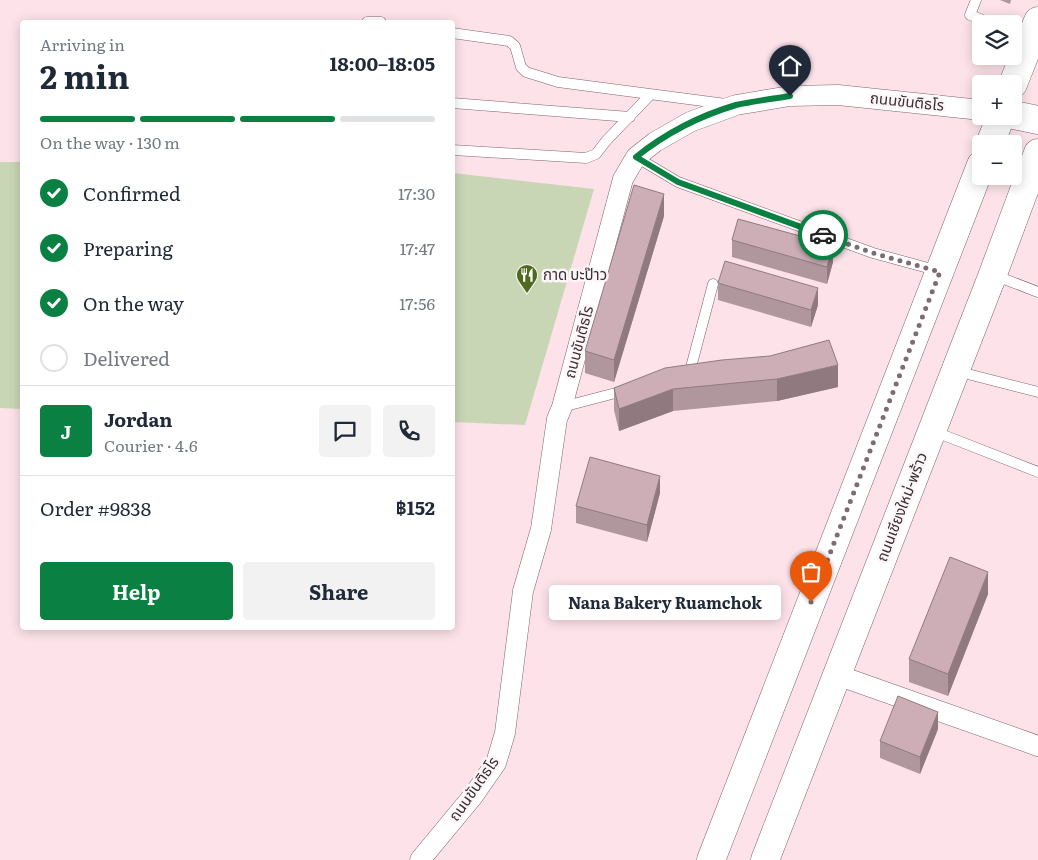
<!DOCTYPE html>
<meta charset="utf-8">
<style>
body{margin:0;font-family:Literata,"Noto Sans Thai",serif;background:#f2f2f3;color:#1f2937;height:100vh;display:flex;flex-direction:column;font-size:19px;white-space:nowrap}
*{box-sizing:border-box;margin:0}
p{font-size:16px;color:#747a83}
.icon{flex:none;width:28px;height:28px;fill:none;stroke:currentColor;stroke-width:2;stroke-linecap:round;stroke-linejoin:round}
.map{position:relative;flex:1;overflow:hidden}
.details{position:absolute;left:20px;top:20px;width:435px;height:610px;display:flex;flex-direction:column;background:#fff;border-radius:5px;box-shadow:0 2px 12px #0003}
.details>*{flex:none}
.controls{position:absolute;left:972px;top:15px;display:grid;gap:10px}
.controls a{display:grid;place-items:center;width:50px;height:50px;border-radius:5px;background:#fff;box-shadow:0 2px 12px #0003;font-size:25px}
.pin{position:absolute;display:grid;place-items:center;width:42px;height:42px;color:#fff;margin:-51px -21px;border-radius:50% 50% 50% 0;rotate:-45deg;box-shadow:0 0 5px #0007}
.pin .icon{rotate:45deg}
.courier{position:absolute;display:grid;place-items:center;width:50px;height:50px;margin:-25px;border:4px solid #0b8043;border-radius:50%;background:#fff;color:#222;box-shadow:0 1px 6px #0007}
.bubble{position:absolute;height:35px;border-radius:5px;background:#fff;box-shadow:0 2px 12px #0003;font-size:16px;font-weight:700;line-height:35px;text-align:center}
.head em{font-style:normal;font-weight:700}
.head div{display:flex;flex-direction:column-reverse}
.head{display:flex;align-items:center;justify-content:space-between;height:85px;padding:0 20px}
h1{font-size:32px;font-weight:700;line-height:38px}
.bar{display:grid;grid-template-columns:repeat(4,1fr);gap:8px 5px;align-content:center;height:60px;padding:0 20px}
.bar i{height:6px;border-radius:4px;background:#e0e1e3}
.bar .on{background:#0b8043}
.bar p{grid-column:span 4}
.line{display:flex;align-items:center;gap:12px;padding:0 20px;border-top:1px solid #e0e1e3}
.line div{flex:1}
.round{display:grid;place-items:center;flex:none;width:52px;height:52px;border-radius:5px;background:#f2f2f3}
ol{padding:0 20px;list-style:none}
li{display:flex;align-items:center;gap:15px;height:55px}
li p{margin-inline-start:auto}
li .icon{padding:5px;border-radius:50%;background:#0b8043;color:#fff;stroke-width:4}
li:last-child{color:#747a83}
li i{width:28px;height:28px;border:2px solid #e0e1e3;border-radius:50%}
.button{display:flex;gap:10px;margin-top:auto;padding:10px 20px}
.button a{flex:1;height:58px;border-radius:5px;background:#0b8043;color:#fff;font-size:20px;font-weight:700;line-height:58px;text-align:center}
.button a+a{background:#f2f2f3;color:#1f2937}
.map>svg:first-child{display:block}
.green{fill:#c8d6b6}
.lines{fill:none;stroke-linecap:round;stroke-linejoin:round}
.lane-casing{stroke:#80646d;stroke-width:11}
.street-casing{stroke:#80646d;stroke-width:21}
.secondary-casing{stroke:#80646d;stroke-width:29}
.lane{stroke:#fff;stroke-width:10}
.street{stroke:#fff;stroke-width:20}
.secondary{stroke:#fff;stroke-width:28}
.wall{fill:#b0969d}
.shaded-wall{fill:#907a80}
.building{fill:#cdaeb7;stroke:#907a80}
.done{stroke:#7e6c72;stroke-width:5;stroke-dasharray:0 9}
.route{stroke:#0b8043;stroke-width:6}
.labels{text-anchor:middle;stroke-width:5;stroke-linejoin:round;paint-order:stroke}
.street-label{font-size:15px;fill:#392d31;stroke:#fcf6f8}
.poi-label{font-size:15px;fill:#392d31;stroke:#fcf6f8;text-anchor:start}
</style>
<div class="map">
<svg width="1038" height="860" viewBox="0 0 1038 860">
<rect width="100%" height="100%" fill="#fde2ea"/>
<path class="green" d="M0,162H22V409L0,408Z
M453,173L594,189L525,425L453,422Z"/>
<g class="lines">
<g class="lane-casing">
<path id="lane" d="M976,0L970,15L993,24
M367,22H381
M1014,32L1030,38
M452,33L509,41L515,46L521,67L526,72L558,82L726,104
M452,103L630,117
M452,150L586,158L596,154L606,141L650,95
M636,157L678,182L873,253L939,271
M994,275L1038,292
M690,371L713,284
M956,371L1038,392
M562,407L627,390
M933,431L1038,472"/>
</g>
<g class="street-casing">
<path id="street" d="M837,675L1038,746
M420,860L473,796L496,763L505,733L523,591L541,529L557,419L562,407L623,179L636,157L655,142L690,122L736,105L790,96L838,95L981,110"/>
</g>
<g class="secondary-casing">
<path id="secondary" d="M1013,84L1038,21
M1014,115L1038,120
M990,144L1001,116
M711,860L981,165
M765,860L993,274L1038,153"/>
</g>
<use href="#lane" class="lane"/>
<use href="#street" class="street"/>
<use href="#secondary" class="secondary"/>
</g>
<path class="wall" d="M1000,0H1011L1010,4Z
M664,216L614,382L585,373V351Z
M732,240L833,262L827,284L732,257Z
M718,283L818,305L811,327L718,300Z
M722,360L838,387L777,401L673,411L619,431L614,410V388Z
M660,493L647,542L576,523V506Z
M988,594L948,696L909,682V659Z
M938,729L920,774L880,758V741Z"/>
<path class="shaded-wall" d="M664,194V216L614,382V360Z
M833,245V262L827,284V267Z
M818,288V305L811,327V310Z
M838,365V387L777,401V379Z
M673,389V411L619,431V409Z
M660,476V493L647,542V525Z
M988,572V594L948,696V674Z
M938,712V729L920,774V757Z"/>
<path class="building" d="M634,185L664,194L614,360L585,351Z
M738,219L833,245L827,267L732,240Z
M725,261L818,288L811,310L718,283Z
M829,340L838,365L777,379L673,389L619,409L614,388L665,368L722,360L770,356Z
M590,457L660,476L647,525L576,506Z
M950,557L988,572L948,674L909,659Z
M898,696L938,712L920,757L880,741Z"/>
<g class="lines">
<path class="done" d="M811,602L940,272L873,253L823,235"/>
<path class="route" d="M790,96C772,99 753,101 736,105C699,116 666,133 636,157L678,182L823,235"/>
</g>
<defs>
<g id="restaurant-pin" transform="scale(1.125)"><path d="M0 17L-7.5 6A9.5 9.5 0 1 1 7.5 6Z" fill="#4e6a1d" stroke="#fcf6f8"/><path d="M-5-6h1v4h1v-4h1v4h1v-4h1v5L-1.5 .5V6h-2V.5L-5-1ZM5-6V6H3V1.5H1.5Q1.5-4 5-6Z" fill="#fff"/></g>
</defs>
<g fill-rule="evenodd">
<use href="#restaurant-pin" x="527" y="275"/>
</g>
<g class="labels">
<g class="street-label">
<text transform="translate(907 102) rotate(6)" y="5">ถนนขันติธโร</text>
<text transform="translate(579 342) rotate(-75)" y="5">ถนนขันติธโร</text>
<text transform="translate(902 507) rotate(-69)" y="5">ถนนเชียงใหม่-พร้าว</text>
<text transform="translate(474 789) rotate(-55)" y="5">ถนนขันติธโร</text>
</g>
<g class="poi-label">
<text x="543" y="280">กาด บะป๊าว</text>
</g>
</g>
</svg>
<div class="controls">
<a><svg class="icon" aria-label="layers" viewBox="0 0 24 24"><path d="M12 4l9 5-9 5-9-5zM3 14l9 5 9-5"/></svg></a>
<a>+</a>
<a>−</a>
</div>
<div class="pin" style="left:811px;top:602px;background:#ea580c"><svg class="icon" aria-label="bag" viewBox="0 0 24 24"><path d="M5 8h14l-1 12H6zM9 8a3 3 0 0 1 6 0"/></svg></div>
<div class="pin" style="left:790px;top:96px;background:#1f2937"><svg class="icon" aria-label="home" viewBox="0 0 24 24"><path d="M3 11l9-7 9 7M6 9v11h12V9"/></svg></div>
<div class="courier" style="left:823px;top:235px"><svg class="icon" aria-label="car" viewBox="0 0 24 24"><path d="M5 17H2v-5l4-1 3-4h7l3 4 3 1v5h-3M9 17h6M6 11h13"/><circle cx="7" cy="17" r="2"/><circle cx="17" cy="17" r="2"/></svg></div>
<div class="bubble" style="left:549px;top:585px;width:232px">Nana Bakery Ruamchok</div>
<section class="details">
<div class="head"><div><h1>2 min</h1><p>Arriving in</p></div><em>18:00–18:05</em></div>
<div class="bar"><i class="on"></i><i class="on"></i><i class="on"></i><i></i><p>On the way · 130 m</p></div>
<ol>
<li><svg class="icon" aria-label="check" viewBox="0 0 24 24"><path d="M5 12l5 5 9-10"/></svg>Confirmed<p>17:30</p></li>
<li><svg class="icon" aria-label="check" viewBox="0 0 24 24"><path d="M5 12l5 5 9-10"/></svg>Preparing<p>17:47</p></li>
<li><svg class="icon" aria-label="check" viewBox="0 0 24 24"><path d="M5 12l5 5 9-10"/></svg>On the way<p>17:56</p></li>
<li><i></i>Delivered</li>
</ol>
<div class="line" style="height:90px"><b class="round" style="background:#0b8043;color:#fff">J</b><div><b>Jordan</b><p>Courier · 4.6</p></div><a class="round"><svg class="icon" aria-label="chat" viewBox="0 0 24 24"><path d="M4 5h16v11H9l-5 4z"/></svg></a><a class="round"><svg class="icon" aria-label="phone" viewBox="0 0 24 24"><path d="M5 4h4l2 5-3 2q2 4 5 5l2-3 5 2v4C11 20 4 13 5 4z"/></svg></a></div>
<div class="line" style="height:65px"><div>Order #9838</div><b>฿152</b></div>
<div class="button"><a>Help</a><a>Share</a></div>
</section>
</div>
